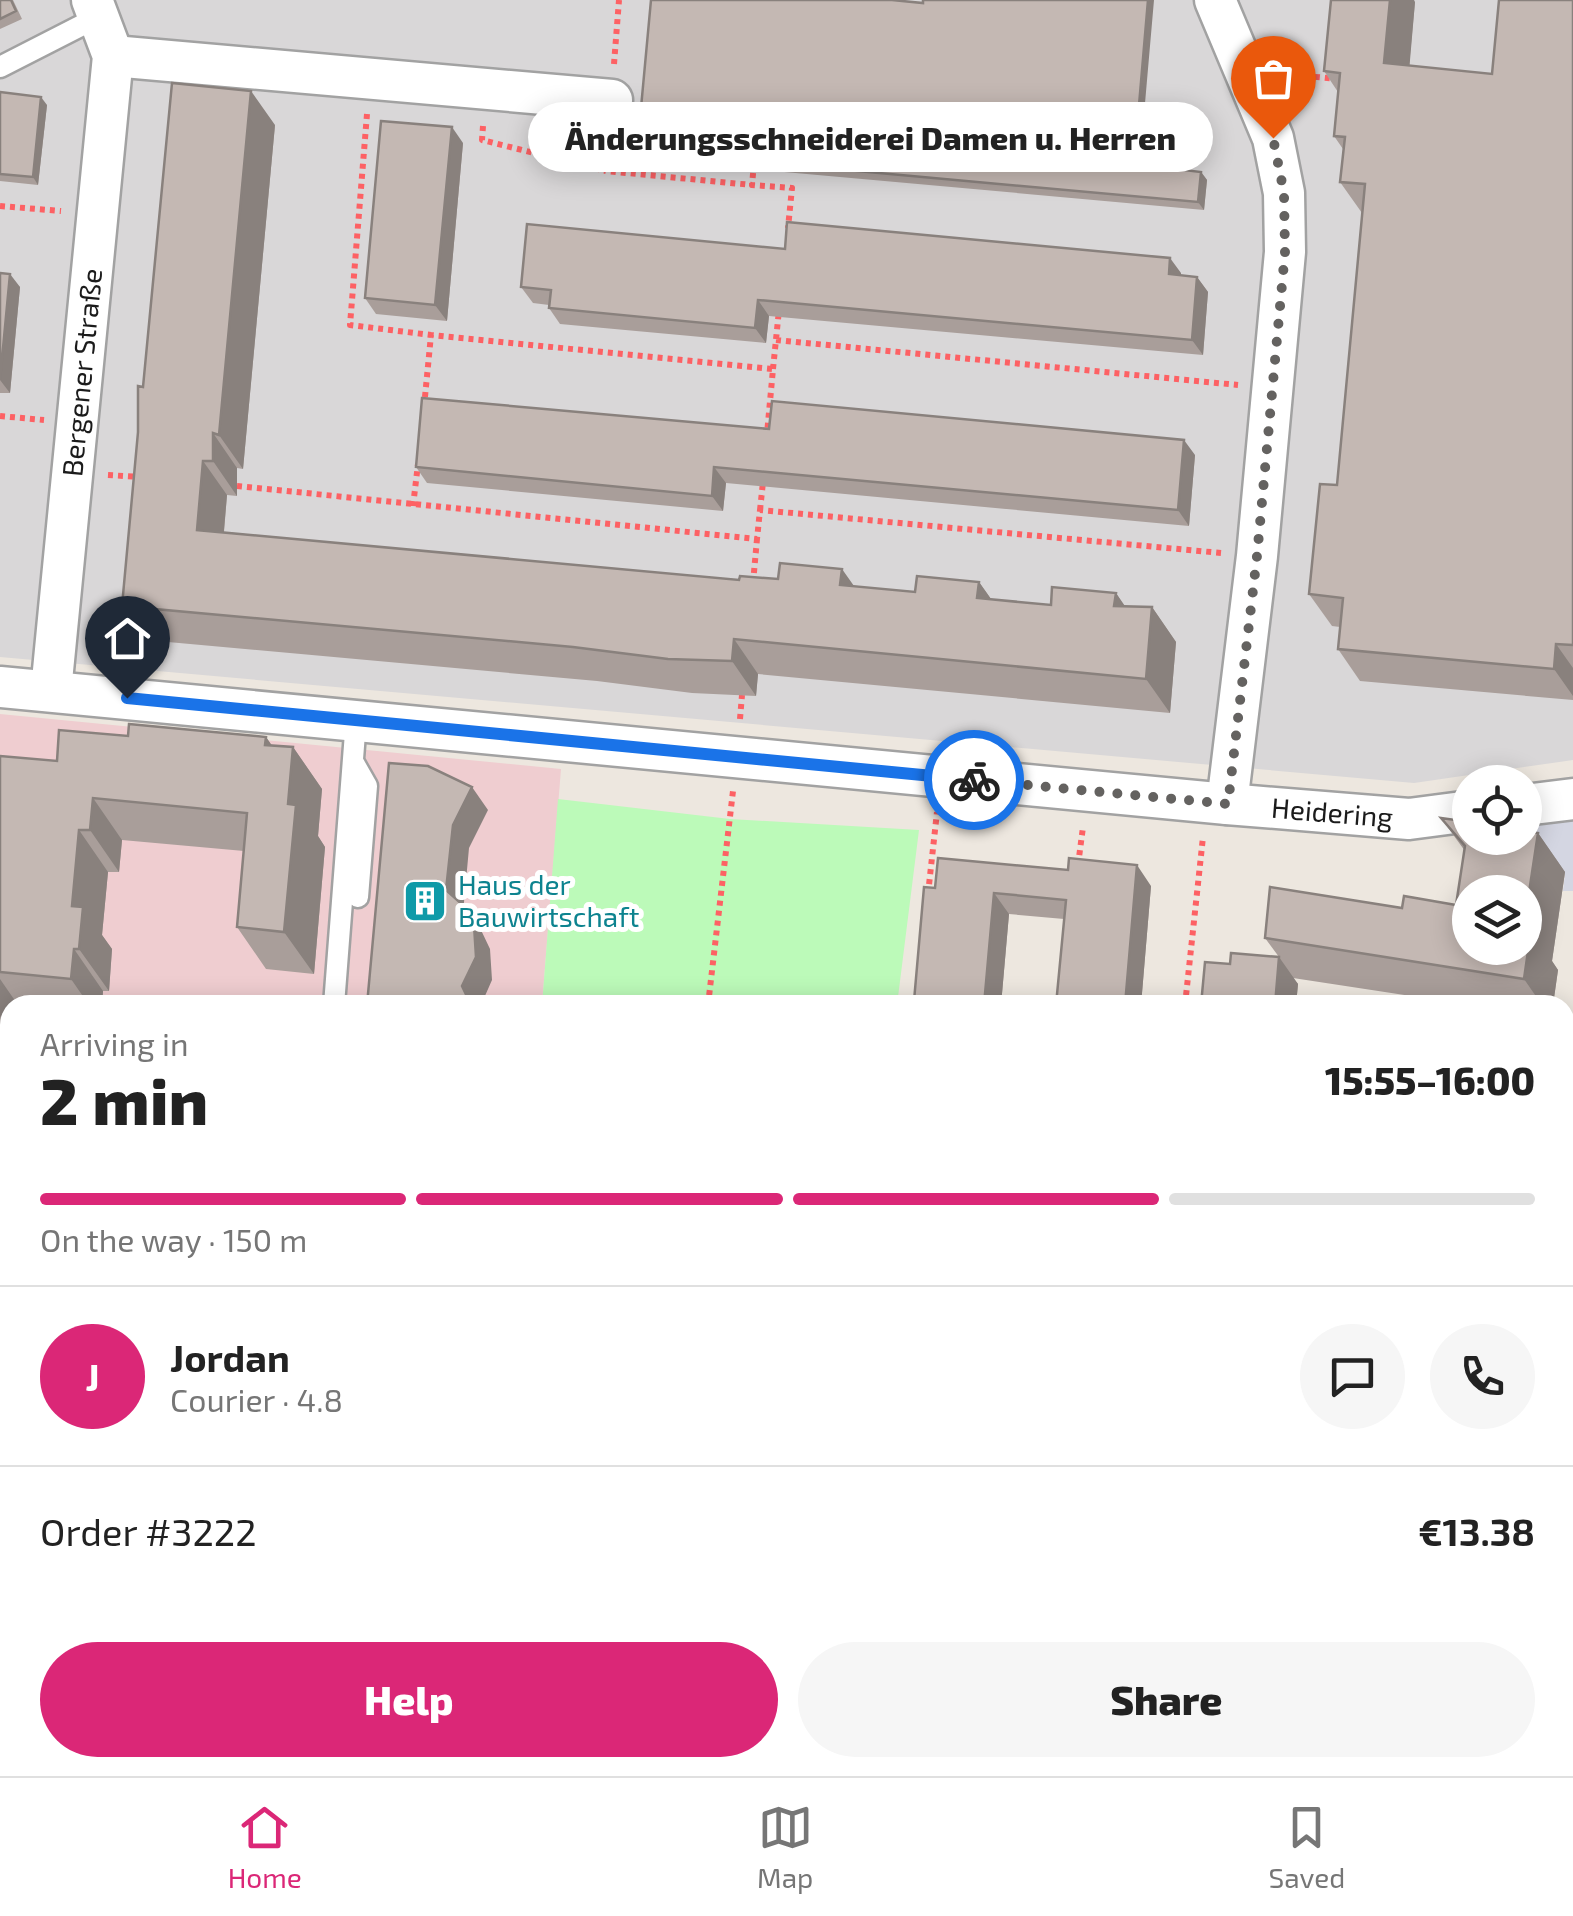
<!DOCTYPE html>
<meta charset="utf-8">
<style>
body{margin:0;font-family:"Exo 2",sans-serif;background:#f6f6f6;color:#222;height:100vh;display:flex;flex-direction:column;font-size:38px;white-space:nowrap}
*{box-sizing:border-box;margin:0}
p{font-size:32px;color:#767676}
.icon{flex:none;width:55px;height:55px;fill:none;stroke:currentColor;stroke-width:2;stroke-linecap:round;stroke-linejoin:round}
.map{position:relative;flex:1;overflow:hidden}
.sheet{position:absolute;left:0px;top:995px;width:1575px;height:782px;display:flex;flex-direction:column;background:#fff;border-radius:30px 30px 0 0;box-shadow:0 5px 25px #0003}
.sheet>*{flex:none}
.buttons{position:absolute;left:1452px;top:765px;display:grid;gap:20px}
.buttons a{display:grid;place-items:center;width:90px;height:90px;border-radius:50%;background:#fff;box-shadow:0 5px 25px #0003;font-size:50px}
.pin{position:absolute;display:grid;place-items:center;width:85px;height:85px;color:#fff;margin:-102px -42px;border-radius:50% 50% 50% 0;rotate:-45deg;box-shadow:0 0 10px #0007}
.pin .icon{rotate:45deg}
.courier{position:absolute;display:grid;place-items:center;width:100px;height:100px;margin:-50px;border:8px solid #1a73e8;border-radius:50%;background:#fff;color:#222;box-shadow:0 2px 12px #0007}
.bubble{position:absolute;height:70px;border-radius:35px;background:#fff;box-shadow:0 5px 25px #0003;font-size:32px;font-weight:800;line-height:70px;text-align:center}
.summary em{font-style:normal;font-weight:800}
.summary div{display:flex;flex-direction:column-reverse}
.summary{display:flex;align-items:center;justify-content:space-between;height:170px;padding:0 40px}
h1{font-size:65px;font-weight:800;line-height:75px}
.bar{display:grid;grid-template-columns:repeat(4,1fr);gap:15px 10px;align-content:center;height:120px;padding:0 40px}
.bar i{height:12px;border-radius:8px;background:#e0e0e0}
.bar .selected{background:#db2777}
.bar p{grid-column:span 4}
.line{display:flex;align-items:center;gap:25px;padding:0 40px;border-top:2px solid #e0e0e0}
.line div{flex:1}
.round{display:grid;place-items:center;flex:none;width:105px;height:105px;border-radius:52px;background:#f6f6f6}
.action{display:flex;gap:20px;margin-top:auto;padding:20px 40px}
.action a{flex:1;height:115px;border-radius:60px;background:#db2777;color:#fff;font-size:40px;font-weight:800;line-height:115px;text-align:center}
.action a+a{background:#f6f6f6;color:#222}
.menu{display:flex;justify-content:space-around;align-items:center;height:140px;border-top:2px solid #e0e0e0;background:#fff;font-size:28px;color:#767676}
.menu a{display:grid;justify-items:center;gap:5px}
.menu .selected{color:#db2777}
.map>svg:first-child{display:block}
.residential{fill:#d9d7d8}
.commercial{fill:#efcdd0}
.park{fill:#bcfab9}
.parking{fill:#dfdfdf}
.plaza{fill:#d4d6e2}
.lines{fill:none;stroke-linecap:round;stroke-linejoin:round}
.lane-casing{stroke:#a2a2a2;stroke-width:25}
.street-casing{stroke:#a2a2a2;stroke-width:45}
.secondary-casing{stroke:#716f02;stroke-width:60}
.path{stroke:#fd6164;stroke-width:6;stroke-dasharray:5 5;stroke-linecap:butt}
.lane{stroke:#fff;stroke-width:20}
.street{stroke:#fff;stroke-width:40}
.secondary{stroke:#faf5b0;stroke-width:55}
.wall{fill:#a99e9a}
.shaded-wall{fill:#89817d}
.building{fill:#c4b8b3;stroke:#89817d;stroke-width:2.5}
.done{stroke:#646260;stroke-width:10;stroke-dasharray:0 18}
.route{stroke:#1a73e8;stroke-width:12}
.labels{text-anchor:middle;stroke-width:10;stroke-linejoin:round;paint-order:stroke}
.street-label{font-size:28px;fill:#1b1b1b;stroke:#fff}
.culture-label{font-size:28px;fill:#0d838f;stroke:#fff;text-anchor:start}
</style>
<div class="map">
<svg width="1573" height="1776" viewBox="0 0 1573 1776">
<rect width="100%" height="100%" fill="#ede7df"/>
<path class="residential" d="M0,0H1573V760L1414,783L0,657Z"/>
<path class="commercial" d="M0,714L561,769L542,1005H10V1109L0,1108Z
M1565,1468L1573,1469V1676L1565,1729Z"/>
<path class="park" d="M558,799L730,819L919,830L897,1005H542Z
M0,1274L10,1275V1768H190L189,1776H0Z
M1005,1768H1331L1329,1776H1004Z"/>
<path class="parking" d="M248,1768H758L756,1776H246Z"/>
<path class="plaza" d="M1573,813V891H1563L1565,873L1525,838V818Z"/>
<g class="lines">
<g class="lane-casing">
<path id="lane" d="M0,67L98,17
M354,763L367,786L358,897
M334,1005L356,720
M1565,1215L1573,1163"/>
</g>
<g class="street-casing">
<g id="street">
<path d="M1215,0L1273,138L1284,193L1285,252L1257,556L1227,804"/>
<path d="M113,56L612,100"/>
<path id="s1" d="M0,687L1227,804L1409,819L1470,811"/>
<path id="s2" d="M51,691L113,56L92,0"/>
<path d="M1525,805L1573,799"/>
</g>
</g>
<g class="secondary-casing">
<path id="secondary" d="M0,1179L10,1180
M1565,1381L1573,1382"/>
</g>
<path class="path" d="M614,64L619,0
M1285,74L1337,79
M367,114L350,325L431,335
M483,126L482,140L606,171
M609,136L606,171L752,185
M754,163L752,185L792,188L788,228
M0,206L61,211
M776,340L1238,385
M773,369L779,310
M424,407L431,335L773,369L767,434
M0,416L44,420
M108,475L140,477
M237,486L757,539L760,510L1221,553
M413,506L418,464
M760,510L763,482
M753,583L757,539
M740,719L742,695
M1078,865L1083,827
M928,894L937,812
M708,1005L733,791
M1185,1005L1203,837
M0,1117L10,1118
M0,1236L10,1237
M1565,1292L1573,1291
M1565,1436L1573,1437
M1568,1776L1573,1745"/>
<use href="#lane" class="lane"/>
<use href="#street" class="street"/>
<use href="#secondary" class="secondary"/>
</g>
<path class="wall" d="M0,0H13L22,19L0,29Z
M1573,0V700L1360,681L1338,649L1340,627L1332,626L1309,594L1337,485L1362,213L1340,182L1343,149L1334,136L1338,92L1324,71L1415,2L1409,66L1492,74Z
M0,92L47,105L38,185L0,181Z
M275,125L243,469L237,468V496L227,495L224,532L739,580L915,592L979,582L991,599L1051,605L1116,593L1124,606L1152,607L1176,642L1170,713L758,674L756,696L692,693L597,681L146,640L122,606L143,387Z
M463,143L447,321L376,314L365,298Z
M637,151L1140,165L1201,172L1207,180L1204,210L642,159Z
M0,273L20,287L10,393H0Z
M1181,273V275L1197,277L1208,292L1203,355L769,316L766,343L560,324L549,308V305L533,303L521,287Z
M769,429L1195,455L1189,526L726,483L723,511L427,483L416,467Z
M128,736L266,737L272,746L293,747L322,789L318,836L325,847L314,974L266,969L237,927L244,851L122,840L119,872H108L102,935L112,949L109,991H103L102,1005H10V1045L0,1044V756L57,761Z
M1441,818L1538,833L1565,872L1552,961L1558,970L1553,1005H1470L1293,978L1298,984L1296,1005H1201L1230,964L1279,957L1265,938L1402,908L1456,905L1465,851Z
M1151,886L1141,1005H1056L1064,919L1009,914L1001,1005H917L914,1001L935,888Z"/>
<path class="shaded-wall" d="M1148,0H1154L1139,172L1134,164Z
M1390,0H1414L1415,2L1407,95L1384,63Z
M251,91L275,125L243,469L219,435Z
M41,97L47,105L38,185L33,177Z
M452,127L463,143L447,321L435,305Z
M1201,172L1207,180L1204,210L1198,202Z
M1170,258L1181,273L1180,290L1169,274Z
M10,274L20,287L10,393L0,380Z
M1197,277L1208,292L1203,355L1192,340Z
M758,300L769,316L766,343L755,328Z
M213,433L237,468V496L213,461Z
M1184,440L1195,455L1189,526L1178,510Z
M203,461L227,495L221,564L197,530Z
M714,467L726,483L723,511L712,496Z
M842,569L866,603L840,585Z
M979,582L1003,616L977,598Z
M1116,593L1140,628L1114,606Z
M1152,607L1176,642L1170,713L1146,679Z
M734,639L758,674L756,696L732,661Z
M1556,644L1573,668V696L1554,669Z
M266,737L291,773L293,747L322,789L318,836L325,847L314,974L284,932L288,804L265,745Z
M472,787L488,810L469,848L463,913L446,890L453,825Z
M93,798L122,840L119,872L90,830Z
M79,830L108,872L102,935L112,949L109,991L79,949L72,906Z
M1538,833L1565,872L1552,961L1558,970L1553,1005H1542L1524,979L1525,919Z
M1137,865L1151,886L1141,1005H1125Z
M994,893L1009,914L1001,1005H984Z
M465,907L481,930L490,949L492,980L481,1005H471L462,986Z
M74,949L103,991L102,1005H89L71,979Z
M1279,957L1298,984L1296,1005H1275Z
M0,979L18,1005H10V1030L0,1016Z
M1565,1118L1569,1124L1565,1143Z
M980,1768H1005L1004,1776H979Z
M1434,1768H1459L1458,1776H1432Z"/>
<path class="building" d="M0,0H11L16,11L0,19Z
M651,0H892L923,3V0H1148L1134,164L1201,172L1198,202L637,151Z
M1331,0H1390L1384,63L1492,74L1499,0H1573V645L1556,644L1554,669L1338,649L1343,598L1309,594L1320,484L1337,485L1365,184L1340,182L1345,137L1334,136L1340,73L1324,71Z
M172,83L251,91L219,435L213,433V461H203L197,530L739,580L740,576L778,579L780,563L842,569L840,585L915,592L917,576L979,582L977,598L1051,605L1052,587L1116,593L1114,606L1152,607L1146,679L734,639L732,661L668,659L573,647L122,606L138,432V386L143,387Z
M0,92L41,97L33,177L0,174Z
M381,121L452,127L435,305L365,298Z
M787,222L1170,258L1169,274L1197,277L1192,340L758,300L755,328L549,308L551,290L521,287L527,224L785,249Z
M0,273L10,274L0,380Z
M422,398L769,429L772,401L1184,440L1178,510L714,467L712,496L416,467Z
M129,724L266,737L265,745L293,747L288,804L296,805L284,932L237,927L247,813L93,798L90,830H79L72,906L83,907L79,949H74L71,979L0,972V756L57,761L59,730L128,736Z
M389,763L428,766L472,787L453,825L446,890L465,907L474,925L476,957L462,986L471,1005H367Z
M1441,818L1470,822V838H1525V831L1538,833L1525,919V892H1470V948H1525V926L1531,930L1524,979L1265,938L1270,887L1402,908L1404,896L1456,905L1465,846Z
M938,858L1068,870L1069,858L1137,865L1125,1005H1056L1066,900L994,893L984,1005H922V1001H914L924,887L935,888Z
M1231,953L1279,957L1275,1005H1201L1205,962L1230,964Z
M761,1768H789L849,1774L850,1768H980L979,1776H759Z
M1305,1768H1434L1432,1776H1304Z"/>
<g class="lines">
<path class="done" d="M974,780L1228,804L1257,556L1285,252L1284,193L1273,138"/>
<path class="route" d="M127,698L974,780"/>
</g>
<defs>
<g id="building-square" transform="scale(2.25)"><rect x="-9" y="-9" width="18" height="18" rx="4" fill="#0f9aa8" stroke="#fff"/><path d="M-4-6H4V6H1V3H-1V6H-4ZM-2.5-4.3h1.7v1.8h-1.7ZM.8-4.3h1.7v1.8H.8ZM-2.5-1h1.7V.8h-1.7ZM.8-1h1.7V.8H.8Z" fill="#fff"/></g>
</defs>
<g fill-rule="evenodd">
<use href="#building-square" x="425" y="901"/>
</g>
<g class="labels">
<g class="street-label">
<text dy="10" stroke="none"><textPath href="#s2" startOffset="320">Bergener Straße</textPath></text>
<text dy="10" stroke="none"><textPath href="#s1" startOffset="1338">Heidering</textPath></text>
</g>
<g class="culture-label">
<text x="458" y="895">Haus der<tspan x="458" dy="32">Bauwirtschaft</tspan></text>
</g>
</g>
</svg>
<div class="buttons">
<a><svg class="icon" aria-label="locate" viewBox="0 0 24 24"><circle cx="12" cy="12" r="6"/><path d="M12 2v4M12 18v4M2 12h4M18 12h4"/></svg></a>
<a><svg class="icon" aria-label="layers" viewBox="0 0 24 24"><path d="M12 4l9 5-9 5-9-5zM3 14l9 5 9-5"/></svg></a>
</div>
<div class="pin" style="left:1273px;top:138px;background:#ea580c"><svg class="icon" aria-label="bag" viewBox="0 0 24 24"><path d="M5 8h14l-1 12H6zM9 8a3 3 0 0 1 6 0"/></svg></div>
<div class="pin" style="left:127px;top:698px;background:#1f2937"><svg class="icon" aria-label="home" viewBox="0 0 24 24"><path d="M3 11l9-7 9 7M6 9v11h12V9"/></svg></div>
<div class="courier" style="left:974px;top:780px"><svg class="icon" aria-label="bike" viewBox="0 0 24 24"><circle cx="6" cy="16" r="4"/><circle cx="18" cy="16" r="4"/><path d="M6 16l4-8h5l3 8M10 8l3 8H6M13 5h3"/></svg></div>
<div class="bubble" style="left:528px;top:102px;width:685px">Änderungsschneiderei Damen u. Herren</div>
<section class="sheet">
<div class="summary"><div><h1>2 min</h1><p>Arriving in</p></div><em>15:55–16:00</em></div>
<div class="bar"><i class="selected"></i><i class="selected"></i><i class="selected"></i><i></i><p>On the way · 150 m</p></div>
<div class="line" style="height:180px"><b class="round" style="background:#db2777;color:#fff">J</b><div><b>Jordan</b><p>Courier · 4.8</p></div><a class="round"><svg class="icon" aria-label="chat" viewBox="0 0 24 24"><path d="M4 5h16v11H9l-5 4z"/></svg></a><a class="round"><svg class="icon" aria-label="phone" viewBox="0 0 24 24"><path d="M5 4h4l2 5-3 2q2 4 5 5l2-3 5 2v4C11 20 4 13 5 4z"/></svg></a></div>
<div class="line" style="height:130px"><div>Order #3222</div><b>€13.38</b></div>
<div class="action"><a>Help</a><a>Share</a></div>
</section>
</div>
<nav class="menu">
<a class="selected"><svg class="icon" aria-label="home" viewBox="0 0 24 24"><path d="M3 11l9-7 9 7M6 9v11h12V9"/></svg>Home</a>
<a><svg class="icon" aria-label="map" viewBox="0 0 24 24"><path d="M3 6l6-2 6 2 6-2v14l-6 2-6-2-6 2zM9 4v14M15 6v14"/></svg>Map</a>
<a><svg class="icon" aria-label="saved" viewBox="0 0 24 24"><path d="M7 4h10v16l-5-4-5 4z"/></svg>Saved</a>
</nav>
